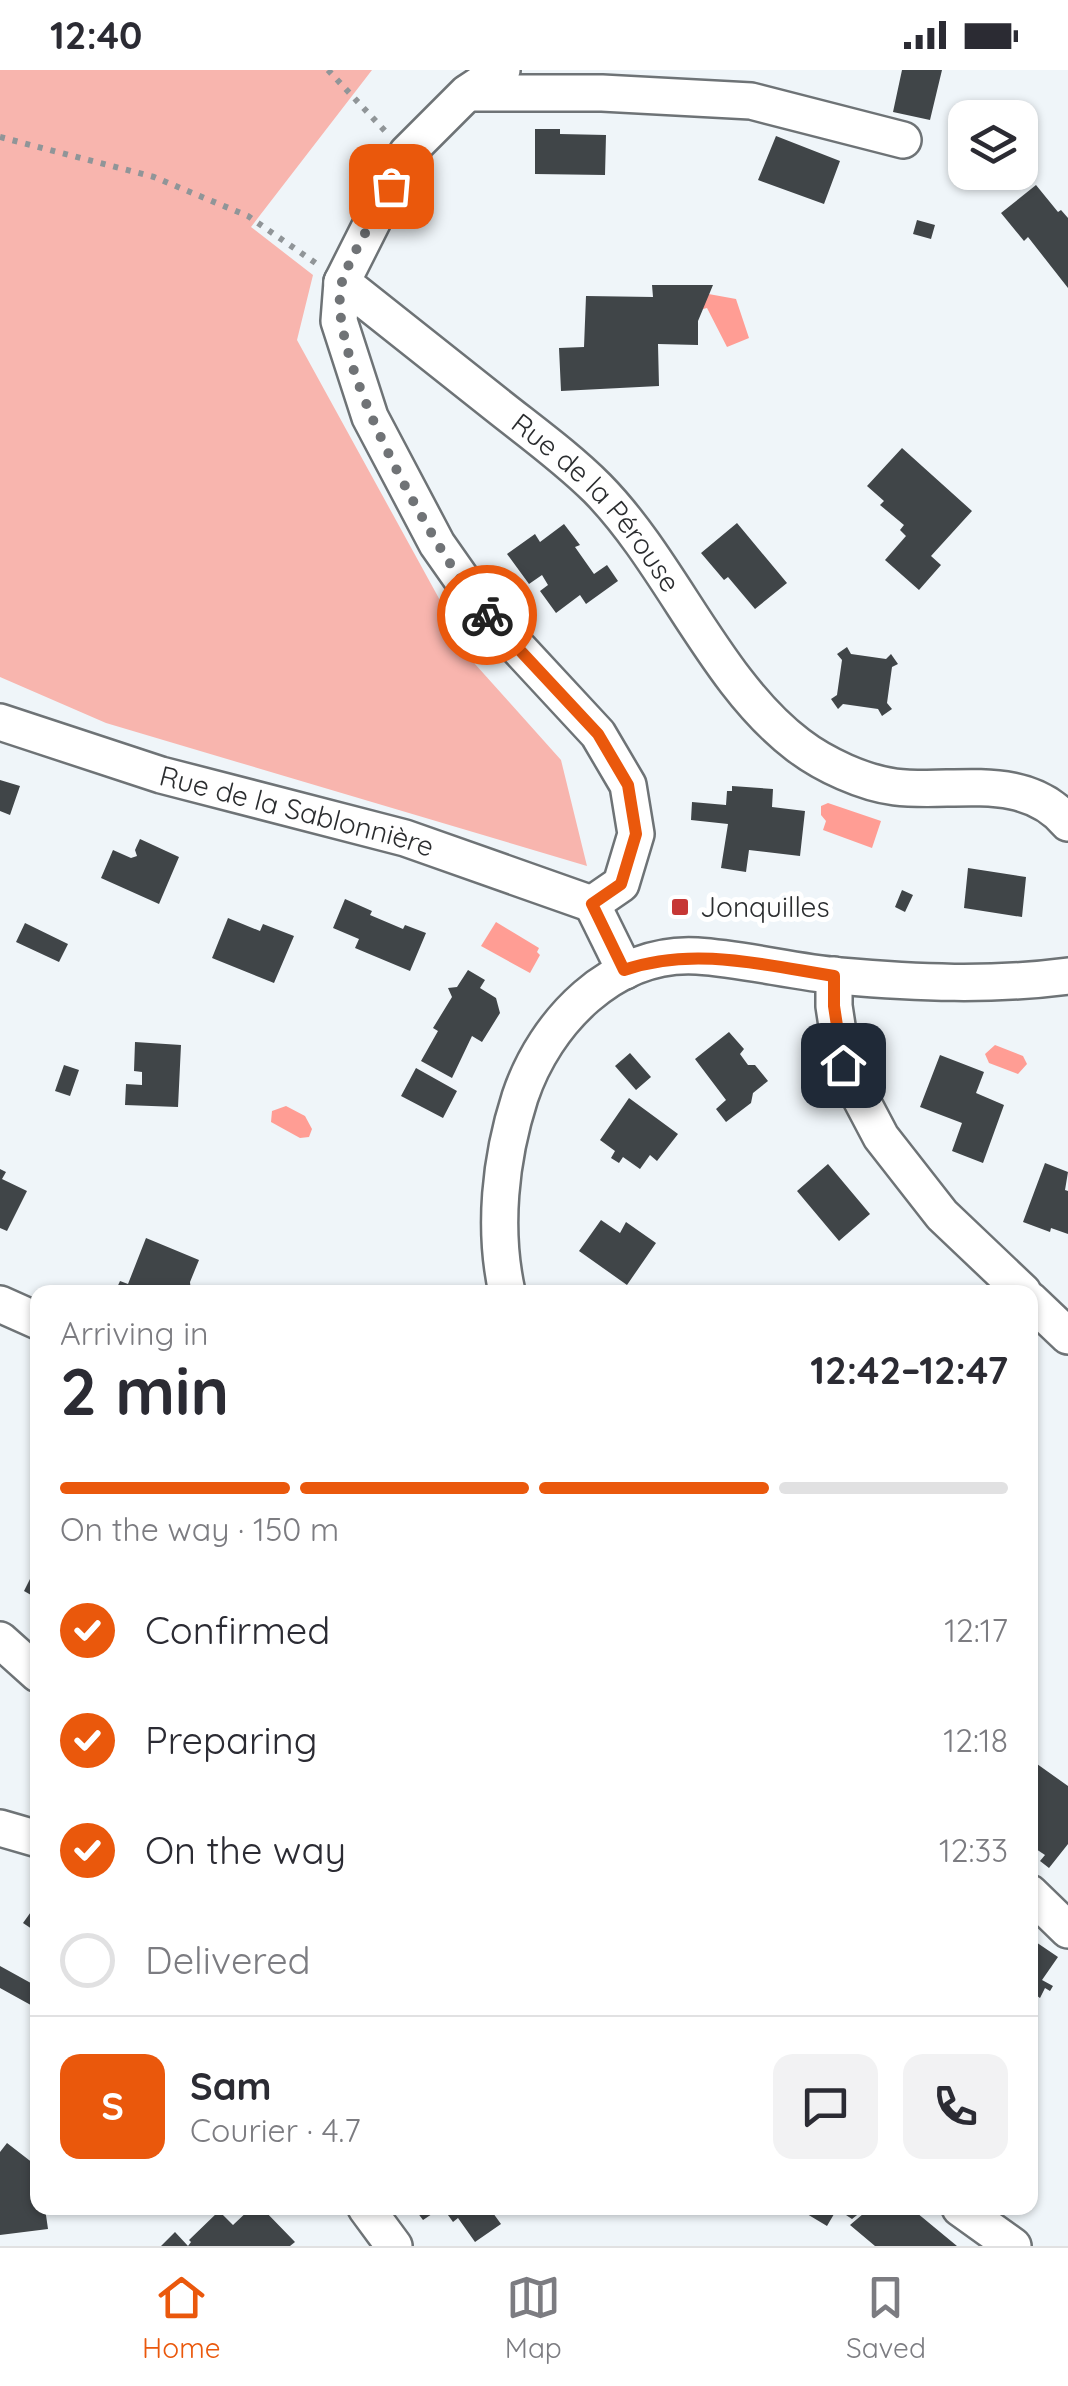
<!DOCTYPE html>
<meta charset="utf-8">
<style>
body{margin:0;font-family:Quicksand,sans-serif;background:#f2f2f3;color:#2b2b33;height:100vh;display:flex;flex-direction:column;font-size:38px;white-space:nowrap}
*{box-sizing:border-box;margin:0}
p{font-size:32px;color:#7c7c81}
.icon{flex:none;width:55px;height:55px;fill:none;stroke:currentColor;stroke-width:2;stroke-linecap:round;stroke-linejoin:round}
.map{position:relative;flex:1;overflow:hidden}
.panel{position:absolute;left:30px;top:1215px;width:1008px;height:930px;display:flex;flex-direction:column;background:#fff;border-radius:20px;box-shadow:0 2px 8px #0004}
.panel>*{flex:none}
.tools{position:absolute;left:948px;top:30px;display:grid;gap:20px}
.tools a{display:grid;place-items:center;width:90px;height:90px;border-radius:20px;background:#fff;box-shadow:0 2px 8px #0004;font-size:50px}
.pin{position:absolute;display:grid;place-items:center;width:85px;height:85px;color:#fff;margin:-42px;border-radius:20px;box-shadow:0 5px 15px #0006}
.courier{position:absolute;display:grid;place-items:center;width:100px;height:100px;margin:-50px;border:8px solid #ea580c;border-radius:50%;background:#fff;color:#222;box-shadow:0 2px 12px #0007}
.summary em{font-style:normal;font-weight:700}
.summary div{display:flex;flex-direction:column-reverse}
.summary{display:flex;align-items:center;justify-content:space-between;height:170px;padding:0 30px}
h1{font-size:65px;font-weight:700;line-height:75px}
.bar{display:grid;grid-template-columns:repeat(4,1fr);gap:15px 10px;align-content:center;height:120px;padding:0 30px}
.bar i{height:12px;border-radius:8px;background:#e1e1e2}
.bar .current{background:#ea580c}
.bar p{grid-column:span 4}
.line{display:flex;align-items:center;gap:25px;padding:0 30px;border-top:2px solid #e1e1e2}
.line div{flex:1}
.round{display:grid;place-items:center;flex:none;width:105px;height:105px;border-radius:20px;background:#f2f2f3}
ol{padding:0 30px;list-style:none}
li{display:flex;align-items:center;gap:30px;height:110px}
li p{margin-inline-start:auto}
li .icon{padding:10px;border-radius:50%;background:#ea580c;color:#fff;stroke-width:4}
li:last-child{color:#7c7c81}
li i{width:55px;height:55px;border:5px solid #e1e1e2;border-radius:50%}
.status{display:flex;justify-content:space-between;align-items:center;height:70px;padding:0 50px;background:#fff;direction:ltr}
.status svg{height:28px;fill:currentColor}
.tab-bar{display:flex;justify-content:space-around;align-items:center;height:140px;border-top:2px solid #e1e1e2;background:#fff;font-size:28px;color:#7c7c81}
.tab-bar a{display:grid;justify-items:center;gap:5px}
.tab-bar .current{color:#ea580c}
.map>svg:first-child{display:block}
.green{fill:#f8b5ae}
.water{fill:#ff9d94}
.building{fill:#404548}
.lines{fill:none;stroke-linecap:round;stroke-linejoin:round}
.minor-casing{stroke:#6e7376;stroke-width:40}
.path{stroke:#909598;stroke-width:6;stroke-dasharray:5 8;stroke-linecap:butt}
.minor{stroke:#fff;stroke-width:35}
.done{stroke:#707376;stroke-width:10;stroke-dasharray:0 18}
.route{stroke:#ea580c;stroke-width:12}
.poi-dot{fill:#c63735;stroke:#fff;stroke-width:4}
.labels{text-anchor:middle;stroke-width:10;stroke-linejoin:round;paint-order:stroke}
.street-label{font-size:28px;fill:#2b2d2f;stroke:#fff}
.poi-label{font-size:28px;fill:#2b2d2f;stroke:#fff;text-anchor:start}
</style>
<div class="status"><b>12:40</b><svg viewBox="0 0 49 12"><path d="M0 12V9h3v3zM5 12V6h3v6zM10 12V3h3v9zM15 12V0h3v12zM26 1h20v11H26zM47 4h2v5h-2z"/></svg></div>
<div class="map">
<svg width="1068" height="2176" viewBox="0 0 1068 2176">
<rect width="100%" height="100%" fill="#eff5f9"/>
<path class="green" d="M0,0H372L251,157L313,205L297,270L475,594L561,690L587,796L106,653L0,607Z"/>
<path class="water" d="M692,221L736,229L749,268L727,277L707,238L703,239Z
M828,733L881,751L872,778L823,760L826,751L821,745V736Z
M496,852L539,878L537,882L540,885L530,903L481,876Z
M995,975L1023,986L1027,994L1018,1004L989,993L985,984Z
M286,1036L305,1046L312,1059L309,1067L300,1068L271,1052L272,1041Z"/>
<path class="building" d="M902,0H942L930,50L893,42Z
M535,59H560V64L606,65L605,105L535,104Z
M776,66L840,91L824,134L758,110Z
M1036,115L1058,142L1061,140L1068,148V218L1028,167L1024,171L1001,143Z
M917,150L935,155L931,169L913,164Z
M652,215H713L698,251V275L658,274L659,316L561,321L559,278L584,277L586,226L653,227Z
M902,378L972,441L931,486L941,495L919,520L885,490L906,466L900,460L904,455L880,435L884,431L867,416Z
M737,453L787,513L755,539L728,507L724,510L701,483Z
M564,454L580,475L575,477L594,504L607,495L618,511L586,534L580,525L556,543L540,521L548,515L542,505L529,514L507,484L535,464L540,472Z
M847,577L851,584L886,589L891,584L898,594L892,597L887,633L892,639L882,646L878,639L843,634L838,639L831,629L837,625L842,590L837,584Z
M0,710L20,716L10,745L0,741Z
M732,716L773,719L772,737L805,741L800,786L749,780L746,802L721,798L728,754L691,750L692,732L726,735L727,721H732Z
M140,769L179,787L159,834L101,808L113,780L131,788L137,786L135,780Z
M968,798L1026,807L1022,847L964,838Z
M902,820L913,825L905,842L895,837Z
M345,829L372,841L370,845L403,859L405,855L426,863L410,901L355,878L359,869L333,858Z
M228,848L260,861L263,854L294,866L274,913L212,888Z
M25,853L68,874L59,892L16,872Z
M468,900L485,910L480,918L496,928L500,943L482,972L472,966L452,1008L421,991L438,961L433,958L452,927L448,918L457,917Z
M729,962L744,979L740,984L748,995H755L768,1011L753,1023L751,1033L726,1052L716,1039L726,1030L695,989Z
M135,972L181,975L178,1037L125,1035L126,1014L142,1015V1002L134,1001Z
M630,983L651,1007L636,1020L615,996Z
M940,985L984,1002L976,1023L1004,1035L983,1093L952,1081L962,1053L920,1037Z
M64,995L79,1000L70,1026L55,1021Z
M416,998L457,1021L443,1048L401,1026Z
M629,1028L678,1064L657,1091L650,1085L640,1099L623,1087L619,1093L611,1088L615,1081L600,1070Z
M1045,1093L1068,1102L1065,1120L1068,1121V1164L1051,1158L1050,1162L1023,1152Z
M828,1094L870,1144L839,1171L797,1121Z
M0,1099L6,1102L2,1109L27,1121L7,1161L0,1158Z
M601,1150L620,1163L626,1152L656,1173L627,1215L579,1181Z
M146,1168L199,1190L190,1212L191,1222H115L120,1211L128,1214Z
M38,1493V1529L24,1521Z
M1030,1689L1068,1716V1774L1049,1798L1040,1791L1045,1785L1030,1775Z
M38,1832V1863L23,1853Z
M1030,1868L1058,1887L1042,1910L1053,1916L1050,1921L1045,1918L1040,1928L1033,1923L1030,1928Z
M0,1896L38,1917V1939L0,1918Z
M7,2073L38,2097V2138H45L48,2159L0,2165V2082Z
M251,2138H262L295,2172L290,2176H188L191,2172L189,2170L219,2141L233,2155Z
M414,2138H441L423,2150Z
M443,2138H501L493,2143L501,2154L475,2172L458,2148L453,2152Z
M797,2138H866L852,2149L837,2139L827,2156Z
M870,2138H911L957,2176H875L850,2155Z
M175,2162L188,2176H161Z"/>
<g class="lines">
<g class="minor-casing">
<g id="minor">
<path d="M502,0L467,23L407,83L342,212L339,251L370,347L437,474L484,541L598,664L628,715L636,764L621,814L592,834"/>
<path d="M468,23H602L751,31L903,70"/>
<path id="s1" d="M342,212C394,253 446,294 497,335C531,362 567,388 597,418C671,493 715,612 798,675C824,695 864,713 895,717C953,724 1025,701 1068,753"/>
<path id="s2" d="M0,652L161,705L405,768L592,834"/>
<path d="M592,834L625,901"/>
<path d="M834,905V936L843,995L881,1067L942,1145L1023,1222"/>
<path d="M507,1222C493,1159 500,1089 520,1027C545,952 613,881 697,886C745,889 793,902 840,906C917,913 992,916 1068,906"/>
<path d="M1030,1230L1068,1266"/>
<path d="M0,1234L38,1251"/>
<path d="M0,1570L38,1604"/>
<path d="M0,1758L38,1769"/>
<path d="M1030,1823L1068,1860"/>
<path d="M366,2138L394,2176"/>
<path d="M960,2138L1013,2176"/>
</g>
</g>
<path class="path" d="M328,0L385,61
M0,67L154,107L248,146L317,194"/>
<use href="#minor" class="minor"/>
</g>
<g class="lines">
<path class="done" d="M391,116C378,142 350,186 342,212C322,284 439,489 487,545"/>
<path class="route" d="M487,545L598,664L628,715L636,764L621,814L592,834L624,900C693,876 764,895 834,906V936L843,995"/>
</g>
<rect class="poi-dot" x="670" y="827" width="20" height="20" rx="5"/>
<g class="labels">
<g class="street-label">
<text dy="10" stroke="none"><textPath href="#s1" startOffset="338">Rue de la Pérouse</textPath></text>
<text dy="10" stroke="none"><textPath href="#s2" startOffset="310">Rue de la Sablonnière</textPath></text>
</g>
<g class="poi-label">
<text x="700" y="847">Jonquilles</text>
</g>
</g>
</svg>
<div class="tools">
<a><svg class="icon" aria-label="layers" viewBox="0 0 24 24"><path d="M12 4l9 5-9 5-9-5zM3 14l9 5 9-5"/></svg></a>
</div>
<div class="pin" style="left:391px;top:116px;background:#ea580c"><svg class="icon" aria-label="bag" viewBox="0 0 24 24"><path d="M5 8h14l-1 12H6zM9 8a3 3 0 0 1 6 0"/></svg></div>
<div class="pin" style="left:843px;top:995px;background:#1f2937"><svg class="icon" aria-label="home" viewBox="0 0 24 24"><path d="M3 11l9-7 9 7M6 9v11h12V9"/></svg></div>
<div class="courier" style="left:487px;top:545px"><svg class="icon" aria-label="bike" viewBox="0 0 24 24"><circle cx="6" cy="16" r="4"/><circle cx="18" cy="16" r="4"/><path d="M6 16l4-8h5l3 8M10 8l3 8H6M13 5h3"/></svg></div>
<section class="panel">
<div class="summary"><div><h1>2 min</h1><p>Arriving in</p></div><em>12:42–12:47</em></div>
<div class="bar"><i class="current"></i><i class="current"></i><i class="current"></i><i></i><p>On the way · 150 m</p></div>
<ol>
<li><svg class="icon" aria-label="check" viewBox="0 0 24 24"><path d="M5 12l5 5 9-10"/></svg>Confirmed<p>12:17</p></li>
<li><svg class="icon" aria-label="check" viewBox="0 0 24 24"><path d="M5 12l5 5 9-10"/></svg>Preparing<p>12:18</p></li>
<li><svg class="icon" aria-label="check" viewBox="0 0 24 24"><path d="M5 12l5 5 9-10"/></svg>On the way<p>12:33</p></li>
<li><i></i>Delivered</li>
</ol>
<div class="line" style="height:180px"><b class="round" style="background:#ea580c;color:#fff">S</b><div><b>Sam</b><p>Courier · 4.7</p></div><a class="round"><svg class="icon" aria-label="chat" viewBox="0 0 24 24"><path d="M4 5h16v11H9l-5 4z"/></svg></a><a class="round"><svg class="icon" aria-label="phone" viewBox="0 0 24 24"><path d="M5 4h4l2 5-3 2q2 4 5 5l2-3 5 2v4C11 20 4 13 5 4z"/></svg></a></div>
</section>
</div>
<nav class="tab-bar">
<a class="current"><svg class="icon" aria-label="home" viewBox="0 0 24 24"><path d="M3 11l9-7 9 7M6 9v11h12V9"/></svg>Home</a>
<a><svg class="icon" aria-label="map" viewBox="0 0 24 24"><path d="M3 6l6-2 6 2 6-2v14l-6 2-6-2-6 2zM9 4v14M15 6v14"/></svg>Map</a>
<a><svg class="icon" aria-label="saved" viewBox="0 0 24 24"><path d="M7 4h10v16l-5-4-5 4z"/></svg>Saved</a>
</nav>
